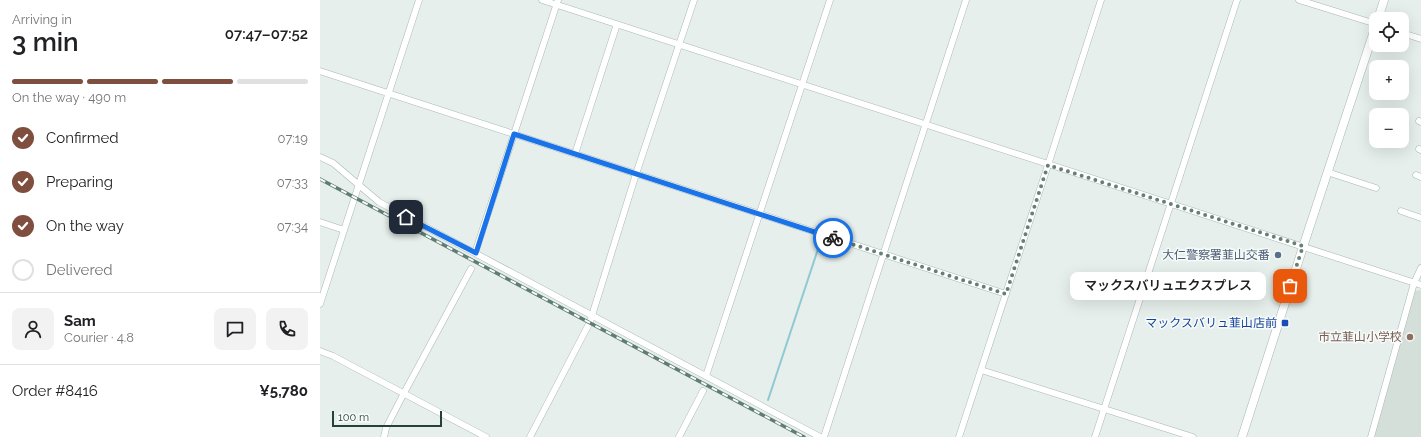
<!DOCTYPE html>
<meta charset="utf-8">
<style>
body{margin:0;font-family:Raleway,"Noto Sans JP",sans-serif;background:#f2f2f2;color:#202124;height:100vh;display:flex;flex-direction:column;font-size:15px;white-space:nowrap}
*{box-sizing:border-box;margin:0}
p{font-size:13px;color:#757577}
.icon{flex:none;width:22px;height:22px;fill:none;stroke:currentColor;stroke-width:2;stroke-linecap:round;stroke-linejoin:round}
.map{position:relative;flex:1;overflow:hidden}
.sheet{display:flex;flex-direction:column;background:#fff;width:320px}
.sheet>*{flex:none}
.tools{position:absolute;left:1049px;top:12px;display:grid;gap:8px}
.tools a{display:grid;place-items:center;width:40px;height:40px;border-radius:8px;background:#fff;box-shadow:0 4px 16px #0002;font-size:20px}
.scale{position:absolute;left:12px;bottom:10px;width:110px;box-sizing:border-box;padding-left:4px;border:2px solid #24423a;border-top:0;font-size:11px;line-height:14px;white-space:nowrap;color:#24423a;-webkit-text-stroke:3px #f7fbf9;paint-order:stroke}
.pin{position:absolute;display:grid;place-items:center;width:34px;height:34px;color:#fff;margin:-17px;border-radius:8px;box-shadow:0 2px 6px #0006}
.courier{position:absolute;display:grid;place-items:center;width:40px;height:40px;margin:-20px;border:3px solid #1a73e8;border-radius:50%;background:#fff;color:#222;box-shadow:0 1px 5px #0007}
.bubble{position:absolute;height:28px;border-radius:8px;background:#fff;box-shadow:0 4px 16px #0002;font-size:13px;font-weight:600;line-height:28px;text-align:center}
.headline em{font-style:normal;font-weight:600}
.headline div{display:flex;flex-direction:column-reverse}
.headline{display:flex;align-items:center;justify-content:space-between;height:68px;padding:0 12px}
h1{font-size:26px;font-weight:600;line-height:30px}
.bar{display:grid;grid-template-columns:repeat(4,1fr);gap:6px 4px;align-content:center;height:48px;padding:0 12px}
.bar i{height:5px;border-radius:3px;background:#e0e0e0}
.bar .current{background:#7f4e3f}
.bar p{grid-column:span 4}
.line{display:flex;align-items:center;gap:10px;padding:0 12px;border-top:1px solid #e0e0e0}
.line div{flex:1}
.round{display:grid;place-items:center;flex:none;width:42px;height:42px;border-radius:8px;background:#f2f2f2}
ol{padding:0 12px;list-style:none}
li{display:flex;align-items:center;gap:12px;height:44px}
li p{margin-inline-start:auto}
li .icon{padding:4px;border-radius:50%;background:#7f4e3f;color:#fff;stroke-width:4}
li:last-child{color:#757577}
li i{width:22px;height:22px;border:2px solid #e0e0e0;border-radius:50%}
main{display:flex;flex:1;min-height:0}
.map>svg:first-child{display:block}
.built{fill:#d4dfda}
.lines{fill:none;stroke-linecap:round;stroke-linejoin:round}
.stream{stroke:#8ec9d4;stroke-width:2}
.minor-casing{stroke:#a8b8b2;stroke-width:7}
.tertiary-casing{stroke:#a8b8b2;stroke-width:9}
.minor{stroke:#fff;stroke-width:6}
.tertiary{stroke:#fff;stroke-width:8}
.rail-casing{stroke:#5f7d75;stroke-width:3.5}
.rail{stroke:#f7fbf9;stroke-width:2;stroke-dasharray:6;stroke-linecap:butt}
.done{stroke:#687f78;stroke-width:4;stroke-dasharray:0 7.2}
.route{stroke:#1a73e8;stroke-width:5}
.service-dot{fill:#5c6f8a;stroke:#f7fbf9;stroke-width:1.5}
.transit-dot{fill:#1a4fb4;stroke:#f7fbf9;stroke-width:1.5}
.education-dot{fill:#8d6e63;stroke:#f7fbf9;stroke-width:1.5}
.labels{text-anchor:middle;stroke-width:3;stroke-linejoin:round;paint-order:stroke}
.service-label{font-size:12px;fill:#4e5e75;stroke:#f7fbf9;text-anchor:end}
.transit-label{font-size:12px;fill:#164399;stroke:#f7fbf9;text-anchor:end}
.education-label{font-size:12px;fill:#785e54;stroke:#f7fbf9;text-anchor:end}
</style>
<main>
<section class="sheet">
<div class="headline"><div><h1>3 min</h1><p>Arriving in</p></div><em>07:47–07:52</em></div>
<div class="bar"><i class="current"></i><i class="current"></i><i class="current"></i><i></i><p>On the way · 490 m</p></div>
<ol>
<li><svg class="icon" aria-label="check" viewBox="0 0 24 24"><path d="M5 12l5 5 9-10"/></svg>Confirmed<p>07:19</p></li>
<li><svg class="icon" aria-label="check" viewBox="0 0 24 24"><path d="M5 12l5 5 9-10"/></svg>Preparing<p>07:33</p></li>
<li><svg class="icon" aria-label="check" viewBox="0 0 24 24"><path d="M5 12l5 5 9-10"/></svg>On the way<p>07:34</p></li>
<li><i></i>Delivered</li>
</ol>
<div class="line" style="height:72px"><a class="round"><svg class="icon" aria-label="person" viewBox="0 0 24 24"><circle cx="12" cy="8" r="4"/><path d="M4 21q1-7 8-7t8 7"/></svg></a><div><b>Sam</b><p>Courier · 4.8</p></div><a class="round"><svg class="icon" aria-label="chat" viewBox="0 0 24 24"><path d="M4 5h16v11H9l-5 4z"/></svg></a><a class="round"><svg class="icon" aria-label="phone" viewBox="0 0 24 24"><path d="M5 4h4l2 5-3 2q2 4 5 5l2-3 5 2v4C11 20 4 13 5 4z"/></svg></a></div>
<div class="line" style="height:52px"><div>Order #8416</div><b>¥5,780</b></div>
</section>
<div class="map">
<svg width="1101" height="437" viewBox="0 0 1101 437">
<rect width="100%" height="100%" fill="#e6efeb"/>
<path class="built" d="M1099,290L1101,291V437H1053L1092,292Z"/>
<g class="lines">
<path class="stream" d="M448,400L502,237"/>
<g class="minor-casing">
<path id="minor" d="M222,0L1101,285
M979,0L1056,24
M1082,33L1101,39
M0,71L686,294
M1099,121L1101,122
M1099,149L1101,150
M255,154L297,24
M0,157L13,163L59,202L500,437
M1007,172L1056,188
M1096,175L1101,177
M1081,211L1101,218
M0,222L24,230
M155,253L238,0
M0,304L99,0
M0,351L13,356L166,437
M661,370L873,437
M386,376L510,0
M64,437L66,428L84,393L151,269
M210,437L270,322L316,174L374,0
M359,437L383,391
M504,437L646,0
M639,437L728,165L781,0
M775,437L917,0
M1051,437L1094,283L1101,268"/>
</g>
<g class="tertiary-casing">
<path id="tertiary" d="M1058,19L1064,0
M922,437L983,247L1056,25"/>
</g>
<use href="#minor" class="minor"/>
<use href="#tertiary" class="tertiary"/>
<g class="rail-casing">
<path id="rail" d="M0,179L484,437"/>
</g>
<use href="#rail" class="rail"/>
</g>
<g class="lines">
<path class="done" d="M513,238L686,294L728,165L983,246L970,286"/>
<path class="route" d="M86,217L156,253L194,134L513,238"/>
</g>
<circle class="service-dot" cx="958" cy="255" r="4"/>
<rect class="transit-dot" x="961" y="319" width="8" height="8" rx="2"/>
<circle class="education-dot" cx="1090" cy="337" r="4"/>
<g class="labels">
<g class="service-label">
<text x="950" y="259">大仁警察署韮山交番</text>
</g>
<g class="transit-label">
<text x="957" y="327">マックスバリュ韮山店前</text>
</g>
<g class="education-label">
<text x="1082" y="341">市立韮山小学校</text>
</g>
</g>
</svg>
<div class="tools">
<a><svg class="icon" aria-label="locate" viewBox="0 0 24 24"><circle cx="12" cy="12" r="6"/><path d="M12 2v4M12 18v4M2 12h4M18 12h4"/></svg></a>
<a>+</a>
<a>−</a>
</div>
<div class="scale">100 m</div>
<div class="pin" style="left:970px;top:286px;background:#ea580c"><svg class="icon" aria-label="bag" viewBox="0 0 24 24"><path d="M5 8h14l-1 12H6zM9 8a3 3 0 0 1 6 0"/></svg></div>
<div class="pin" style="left:86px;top:217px;background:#1f2937"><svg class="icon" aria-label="home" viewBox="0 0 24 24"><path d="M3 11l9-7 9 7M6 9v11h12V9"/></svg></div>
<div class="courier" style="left:513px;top:238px"><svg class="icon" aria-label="bike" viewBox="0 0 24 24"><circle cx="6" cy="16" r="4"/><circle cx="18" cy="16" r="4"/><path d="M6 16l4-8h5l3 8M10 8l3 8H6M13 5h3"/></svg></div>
<div class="bubble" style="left:750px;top:272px;width:196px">マックスバリュエクスプレス</div>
</div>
</main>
